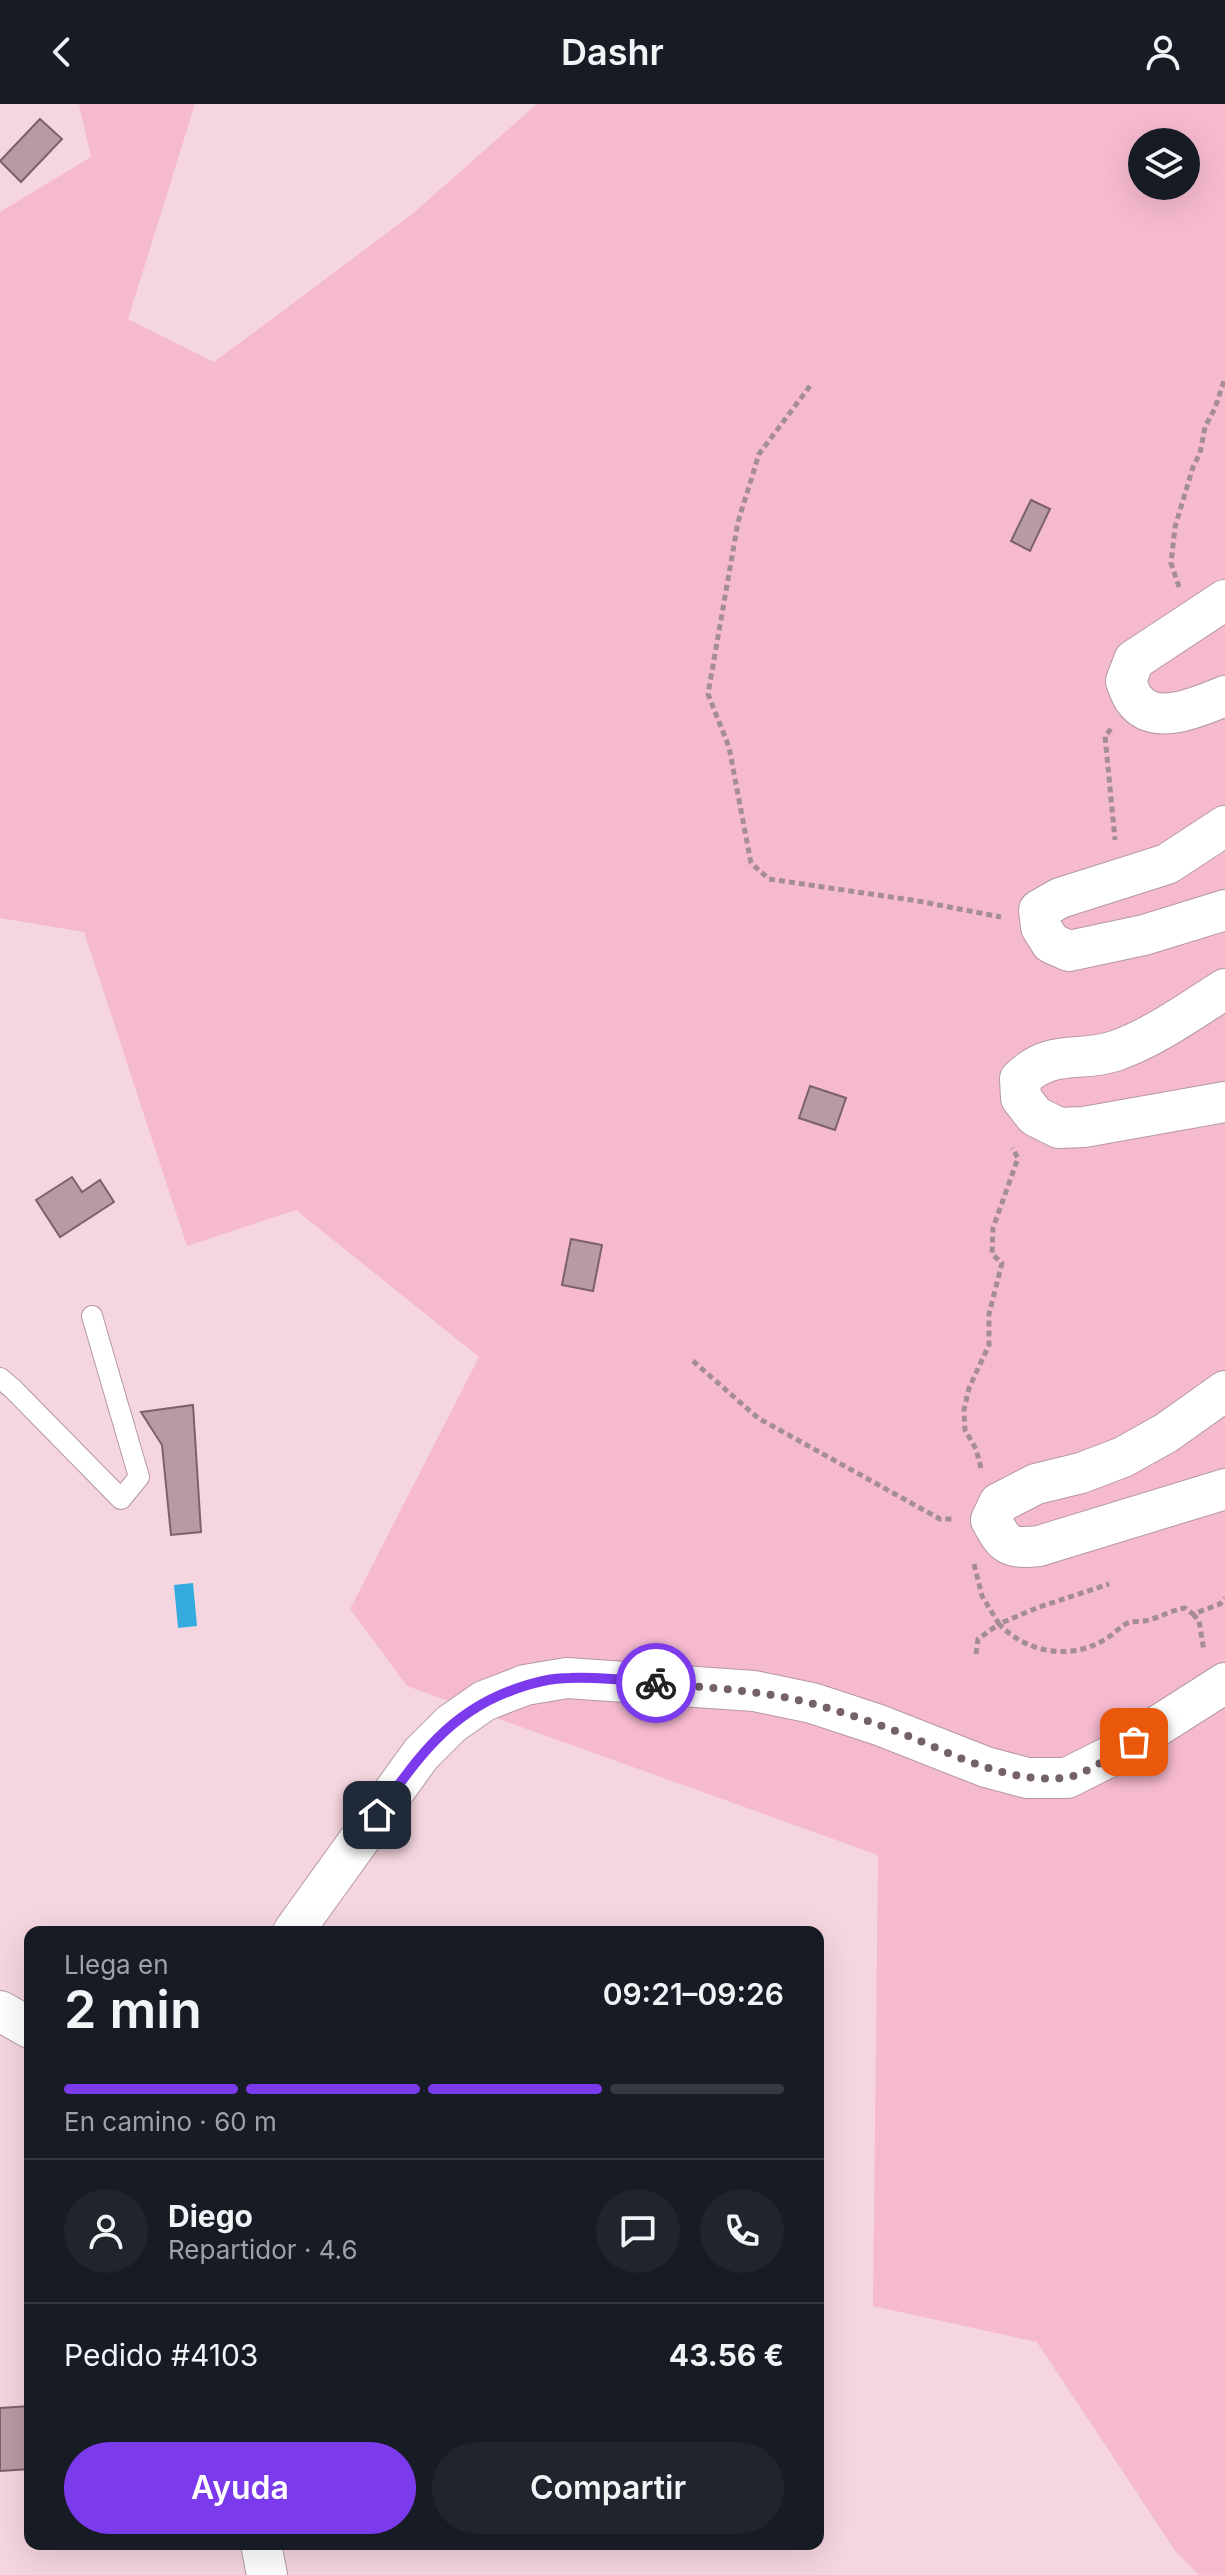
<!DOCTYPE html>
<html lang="es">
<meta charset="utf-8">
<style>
body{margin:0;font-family:Inter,sans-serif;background:#20242c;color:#f1f3f6;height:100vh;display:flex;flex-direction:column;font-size:30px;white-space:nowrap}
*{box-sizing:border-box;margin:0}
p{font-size:26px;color:#9ea1a6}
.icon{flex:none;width:44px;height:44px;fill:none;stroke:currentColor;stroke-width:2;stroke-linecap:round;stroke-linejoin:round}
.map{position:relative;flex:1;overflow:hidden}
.sheet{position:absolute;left:24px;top:1822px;width:800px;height:624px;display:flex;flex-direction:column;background:#171b24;border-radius:16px;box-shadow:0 8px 32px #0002}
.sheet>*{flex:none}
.tools{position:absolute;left:1128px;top:24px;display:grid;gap:16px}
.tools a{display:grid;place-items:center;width:72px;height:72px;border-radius:50%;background:#171b24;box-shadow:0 8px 32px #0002;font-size:40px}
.pin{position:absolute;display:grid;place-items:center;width:68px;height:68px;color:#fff;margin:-34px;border-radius:16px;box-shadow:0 4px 12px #0006}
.courier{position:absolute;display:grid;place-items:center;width:80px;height:80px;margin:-40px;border:6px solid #7c3aed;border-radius:50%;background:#fff;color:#222;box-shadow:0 2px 10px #0007}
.headline em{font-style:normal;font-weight:600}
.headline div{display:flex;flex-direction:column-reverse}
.headline{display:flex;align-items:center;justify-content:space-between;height:136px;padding:0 40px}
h1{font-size:52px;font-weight:600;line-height:60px}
.bar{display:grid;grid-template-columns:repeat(4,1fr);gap:12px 8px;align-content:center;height:96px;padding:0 40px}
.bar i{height:10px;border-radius:6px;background:#363941}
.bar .selected{background:#7c3aed}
.bar p{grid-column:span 4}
.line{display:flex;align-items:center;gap:20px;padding:0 40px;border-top:2px solid #363941}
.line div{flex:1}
.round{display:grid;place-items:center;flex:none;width:84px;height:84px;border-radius:42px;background:#20242c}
.action{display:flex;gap:16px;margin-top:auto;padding:16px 40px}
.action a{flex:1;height:92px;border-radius:48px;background:#7c3aed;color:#fff;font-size:32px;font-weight:600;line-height:92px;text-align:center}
.action a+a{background:#20242c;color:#f1f3f6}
header{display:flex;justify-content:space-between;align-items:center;height:104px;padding:0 40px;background:#171b24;font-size:36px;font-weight:600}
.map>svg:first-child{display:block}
.green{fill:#f6bad0;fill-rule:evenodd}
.water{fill:#34aadf}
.building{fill:#b89aa5;stroke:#7c616b;stroke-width:2}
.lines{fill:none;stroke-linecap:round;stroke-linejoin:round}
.lane-casing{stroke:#b598a2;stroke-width:22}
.street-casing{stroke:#b598a2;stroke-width:42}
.path{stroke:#a58d95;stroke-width:5;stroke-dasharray:6 4;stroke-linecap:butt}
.lane{stroke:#fff;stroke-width:20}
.street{stroke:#fff;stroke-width:40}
.done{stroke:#746268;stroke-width:8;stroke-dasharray:0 14.4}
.route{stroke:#7c3aed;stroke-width:10}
</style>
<header><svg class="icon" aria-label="back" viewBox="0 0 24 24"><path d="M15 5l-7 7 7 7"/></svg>Dashr<svg class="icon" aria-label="person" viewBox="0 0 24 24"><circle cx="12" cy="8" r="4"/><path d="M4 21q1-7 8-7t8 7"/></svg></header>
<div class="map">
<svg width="1225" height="2471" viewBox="0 0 1225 2471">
<rect width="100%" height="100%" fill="#f5d5e0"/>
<path class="green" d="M79,0H195L128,215L214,258L411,111L537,0H1225V2471H1199L1176,2448L1037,2238L873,2202L878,1751L407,1582L350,1505L479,1253L296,1106L187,1142L84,828L0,814V108L91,53ZM1142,38H1186V82H1142Z"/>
<path class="water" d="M193,1479L197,1522L178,1524L174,1481Z"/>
<path class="building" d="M40,15L62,35L21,78L0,57Z
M1031,396L1050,405L1030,447L1011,437Z
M810,982L846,994L835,1026L799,1014Z
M72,1073L82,1088L100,1076L114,1098L60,1133L36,1096Z
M571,1135L602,1141L593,1187L562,1181Z
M193,1301L201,1428L171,1431L162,1341L141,1308Z
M30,2302V2365L0,2367V2304Z"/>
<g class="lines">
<g class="lane-casing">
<path id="lane" d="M0,1274L13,1285L121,1395L139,1373L92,1212"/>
</g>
<g class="street-casing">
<path id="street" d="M1225,496L1134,556L1126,577C1128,582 1130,590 1134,595C1154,624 1200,602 1225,592
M1225,722L1167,760L1060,794L1039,806L1041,823L1051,839L1069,847L1144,831L1225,806
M1225,885C1190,907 1155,933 1115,947C1079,959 1052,944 1020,975L1021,994L1035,1012L1059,1024L1084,1023L1225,998
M1225,1287L1166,1329L1123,1353L1081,1369L1036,1380L999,1399L991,1416C1005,1442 1009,1445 1039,1442L1225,1385
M293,1828L421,1650L451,1620L484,1597L525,1581L567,1574L754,1587L812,1599L879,1621L986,1663L1027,1674H1067L1109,1653L1225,1579
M0,1907L30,1924
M261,2440L267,2471"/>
</g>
<path class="path" d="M810,282L759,350L738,418L708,590L729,643L751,759L769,775L918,797L1001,813
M1179,483L1171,459L1175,423L1193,363L1200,349L1205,323L1215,304L1225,274
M1111,625L1105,632L1115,736
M693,1257L758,1314L940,1415H952
M981,1364L976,1345L965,1326L964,1306L969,1284L989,1241V1210L1002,1159L992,1150L993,1124L1018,1054L1012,1044
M974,1460L982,1492L999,1520L1039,1503L1109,1480
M1193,1510L1199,1517L1204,1547
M976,1550L978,1535L999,1520C1027,1549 1070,1557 1106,1535C1114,1530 1122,1520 1131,1518C1135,1517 1140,1518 1144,1517C1158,1515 1170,1506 1185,1504L1193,1510L1220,1500L1225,1494"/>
<use href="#lane" class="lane"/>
<use href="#street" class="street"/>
</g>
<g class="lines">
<path class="done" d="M656,1579C709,1584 762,1586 814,1600C845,1609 876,1619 906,1631C956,1652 1008,1679 1064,1674C1084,1672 1116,1649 1134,1638"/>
<path class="route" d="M377,1711C415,1658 446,1611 510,1587C528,1580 550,1574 570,1574C599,1573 628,1576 656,1579"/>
</g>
</svg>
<div class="tools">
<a><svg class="icon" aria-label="layers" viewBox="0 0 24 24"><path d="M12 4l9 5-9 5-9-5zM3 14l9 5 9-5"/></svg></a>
</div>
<div class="pin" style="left:1134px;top:1638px;background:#ea580c"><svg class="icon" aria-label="bag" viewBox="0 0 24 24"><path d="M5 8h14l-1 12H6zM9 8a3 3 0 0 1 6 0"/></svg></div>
<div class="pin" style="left:377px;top:1711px;background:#1f2937"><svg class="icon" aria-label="home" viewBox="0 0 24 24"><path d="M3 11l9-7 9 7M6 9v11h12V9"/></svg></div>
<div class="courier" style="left:656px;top:1579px"><svg class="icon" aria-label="bike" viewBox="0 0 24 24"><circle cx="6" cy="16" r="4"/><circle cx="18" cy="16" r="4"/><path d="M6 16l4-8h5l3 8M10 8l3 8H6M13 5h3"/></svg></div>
<section class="sheet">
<div class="headline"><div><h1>2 min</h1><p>Llega en</p></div><em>09:21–09:26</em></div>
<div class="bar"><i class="selected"></i><i class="selected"></i><i class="selected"></i><i></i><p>En camino · 60 m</p></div>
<div class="line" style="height:144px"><a class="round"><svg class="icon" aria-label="person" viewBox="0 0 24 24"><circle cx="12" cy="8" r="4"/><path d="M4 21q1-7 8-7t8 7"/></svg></a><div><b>Diego</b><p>Repartidor · 4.6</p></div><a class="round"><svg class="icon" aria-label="chat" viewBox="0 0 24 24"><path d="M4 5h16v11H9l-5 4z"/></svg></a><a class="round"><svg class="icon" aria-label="phone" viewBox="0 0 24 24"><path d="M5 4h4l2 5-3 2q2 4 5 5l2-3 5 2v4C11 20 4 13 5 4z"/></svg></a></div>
<div class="line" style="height:104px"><div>Pedido #4103</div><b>43.56 €</b></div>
<div class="action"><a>Ayuda</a><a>Compartir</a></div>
</section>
</div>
